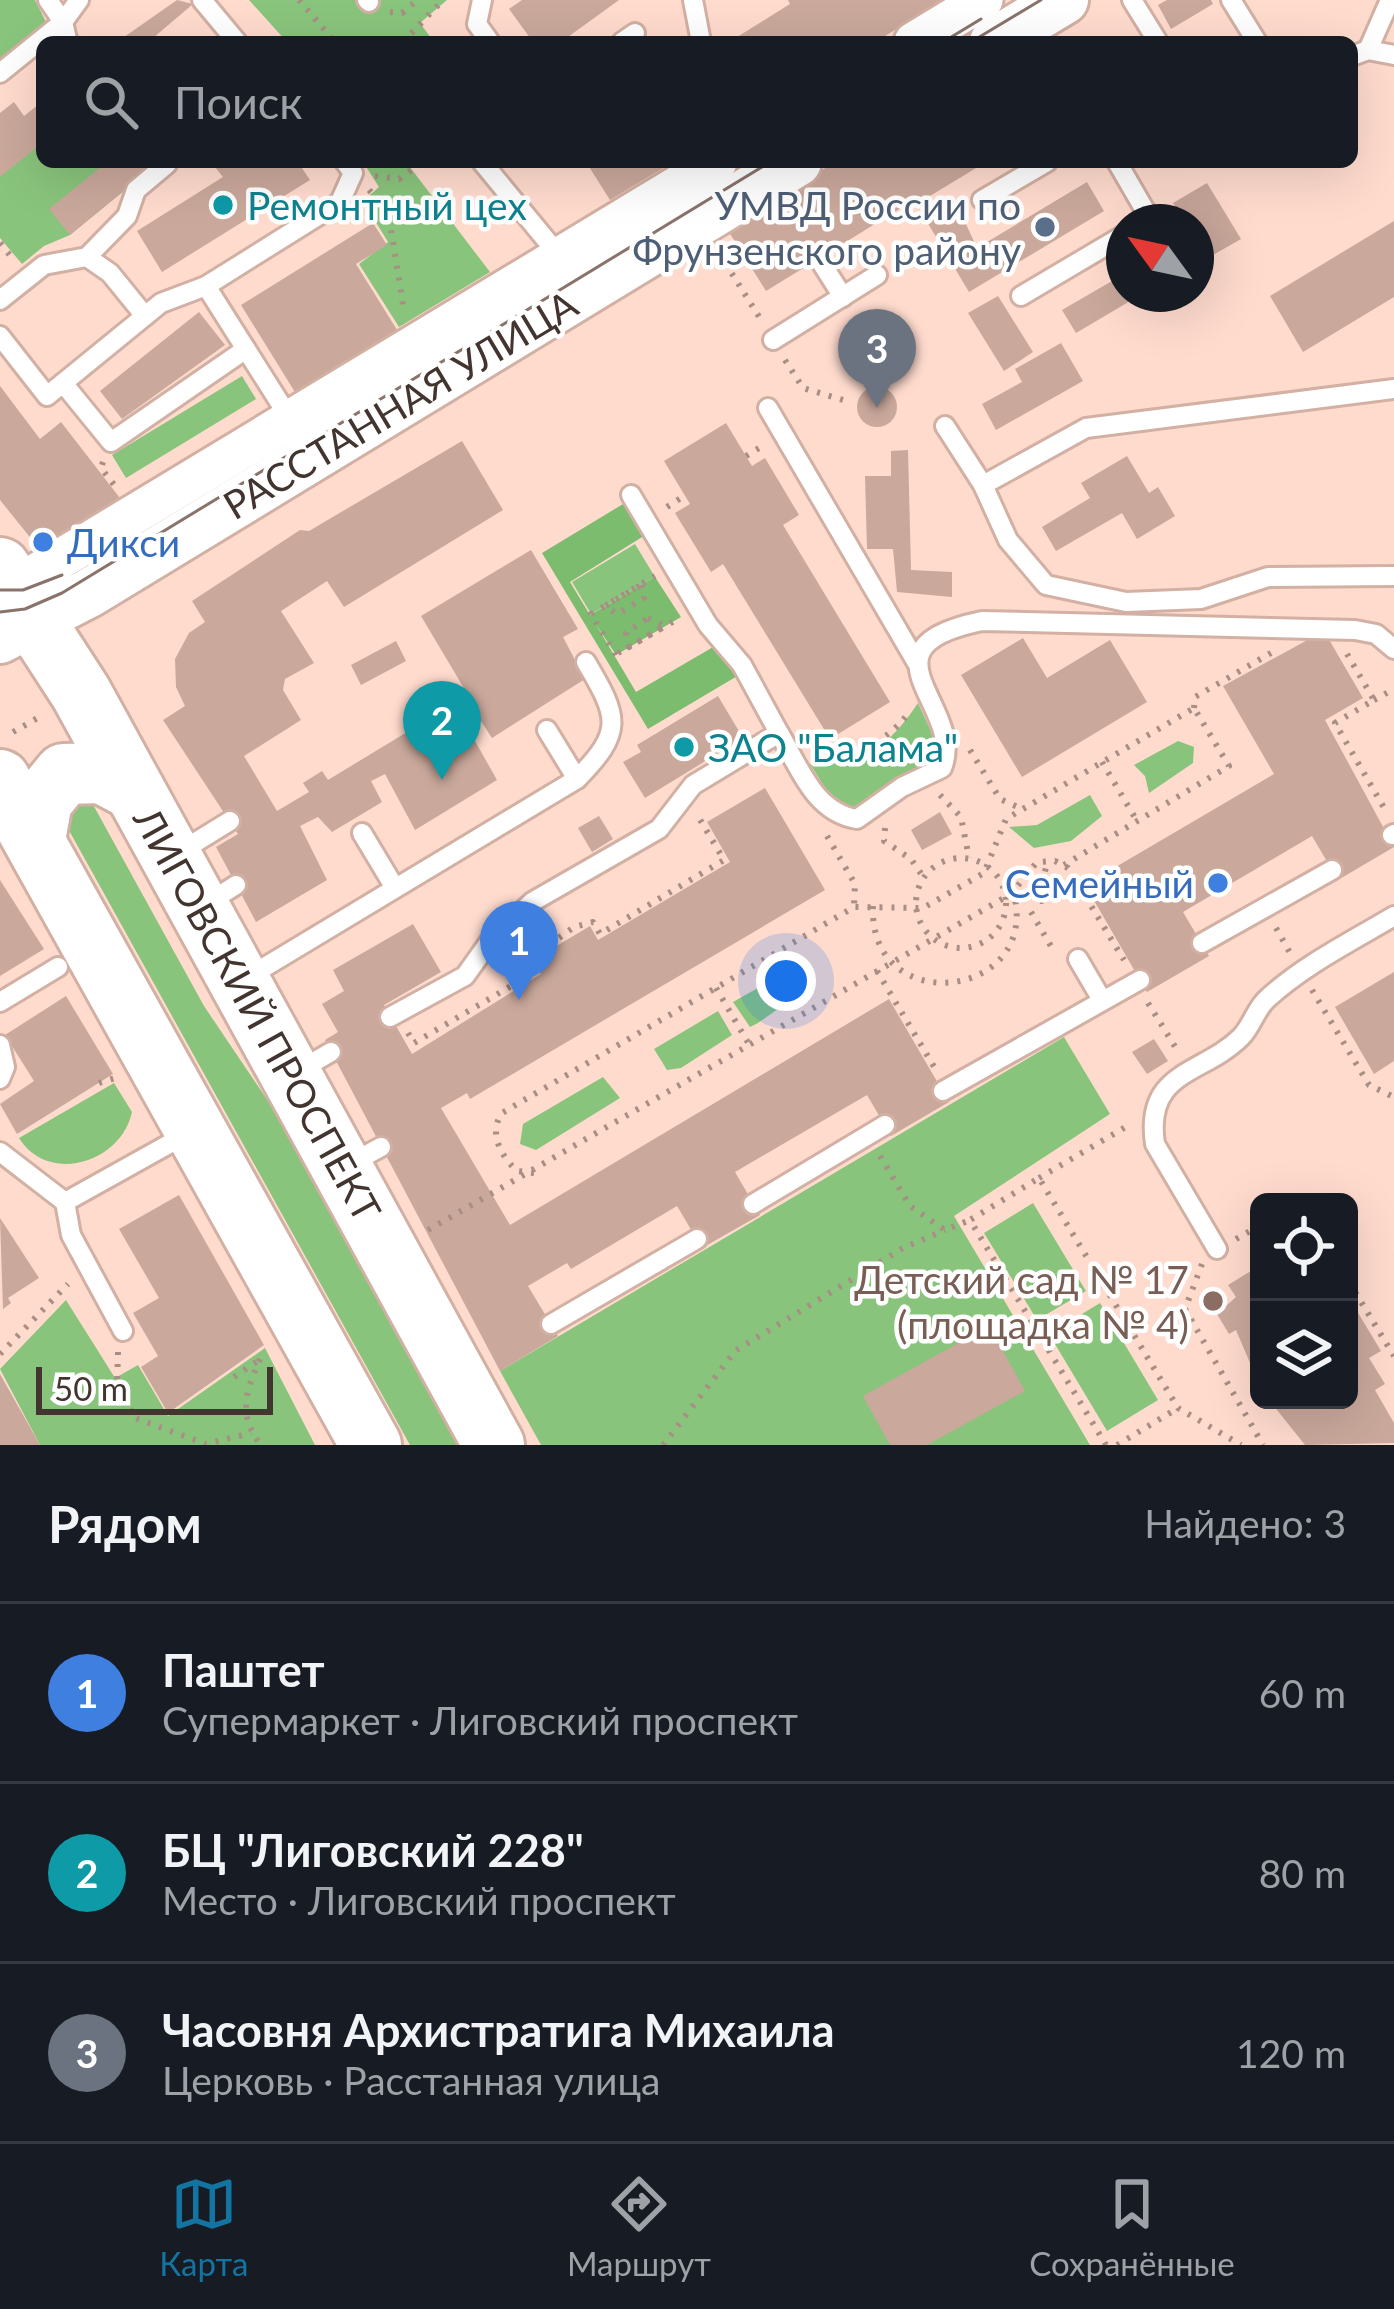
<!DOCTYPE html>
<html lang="ru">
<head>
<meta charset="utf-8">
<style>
  body { margin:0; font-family:Lato,sans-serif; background:#242831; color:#f1f3f6 }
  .controls { position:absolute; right:36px; bottom:36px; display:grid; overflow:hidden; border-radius:18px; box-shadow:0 12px 48px #0002 }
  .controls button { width:108px; height:108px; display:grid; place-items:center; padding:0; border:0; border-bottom:3px solid #363941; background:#171b24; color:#f1f3f6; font:60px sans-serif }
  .compass { position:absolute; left:1106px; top:204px; width:108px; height:108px; border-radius:50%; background:#171b24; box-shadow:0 12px 48px #0002; rotate:303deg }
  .scale { position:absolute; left:36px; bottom:30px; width:237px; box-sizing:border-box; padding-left:12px; border:6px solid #42342f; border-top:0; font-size:33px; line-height:42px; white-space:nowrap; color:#42342f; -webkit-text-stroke:9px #fff; paint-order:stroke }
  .you { position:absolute; left:786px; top:981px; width:42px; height:42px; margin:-30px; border:9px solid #fff; border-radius:50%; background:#1a73e8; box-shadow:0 0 0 18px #1a73e833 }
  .badge { display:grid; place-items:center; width:78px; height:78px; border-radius:50%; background:#1474a1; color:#fff; font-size:39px; font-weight:700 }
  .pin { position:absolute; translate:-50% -99px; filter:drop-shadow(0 3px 6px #0008) }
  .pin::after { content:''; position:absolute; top:63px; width:42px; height:36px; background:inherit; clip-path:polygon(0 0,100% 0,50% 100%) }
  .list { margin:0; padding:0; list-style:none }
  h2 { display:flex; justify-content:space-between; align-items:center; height:156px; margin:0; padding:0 48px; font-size:51px }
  h2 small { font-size:39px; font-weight:400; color:#9ea1a6 }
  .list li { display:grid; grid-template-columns:78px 1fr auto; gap:36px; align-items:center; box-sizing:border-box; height:180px; padding:0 48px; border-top:3px solid #363941 }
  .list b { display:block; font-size:45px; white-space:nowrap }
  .list p { margin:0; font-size:39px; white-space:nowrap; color:#9ea1a6 }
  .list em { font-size:39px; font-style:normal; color:#9ea1a6 }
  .icon { flex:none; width:66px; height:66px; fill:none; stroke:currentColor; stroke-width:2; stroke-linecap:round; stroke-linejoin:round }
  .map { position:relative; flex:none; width:1394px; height:1445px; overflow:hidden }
  .search { position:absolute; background:#171b24; box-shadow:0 12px 48px #0002; left:36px; right:36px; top:36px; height:132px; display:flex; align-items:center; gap:30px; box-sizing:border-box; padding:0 42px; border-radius:18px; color:#9ea1a6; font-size:45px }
  .sheet { height:696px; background:#171b24 }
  nav { display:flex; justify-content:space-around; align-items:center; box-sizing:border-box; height:168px; border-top:3px solid #363941; background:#171b24; font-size:33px; color:#9ea1a6 }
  nav a { display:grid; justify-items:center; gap:6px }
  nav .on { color:#1474a1 }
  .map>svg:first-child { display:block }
</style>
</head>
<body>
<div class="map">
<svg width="1394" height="1445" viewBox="0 0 1394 1445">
  <rect width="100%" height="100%" fill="#ffdbce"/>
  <g fill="#89c47c">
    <polygon points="0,0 35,0 47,24 0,67"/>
    <polygon points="249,0 447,0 420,23 434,42 287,42"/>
    <polygon points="42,102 42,162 159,162 70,235 44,246 22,264 0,238 0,136"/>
    <polygon points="363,162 406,162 490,272 399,327 359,264 388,242 363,201 379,187"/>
    <polygon points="242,376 256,399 126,478 112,455"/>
    <polygon points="635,544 655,577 591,614 572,582"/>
    <path d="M918 703 940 751C926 771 881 791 858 807L836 805 810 764C867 760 886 750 918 703Z"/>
    <polygon points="1178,741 1194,747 1193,763 1149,793 1145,776 1134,765"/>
    <polygon points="1090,795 1102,816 1071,841 1034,848 1009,827 1037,825"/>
    <polygon points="91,801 204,1006 299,1147 459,1445 410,1445 61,816 66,803"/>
    <polygon points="797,966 809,987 758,1023 750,1027 733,1002"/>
    <polygon points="718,1011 732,1035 681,1068 667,1070 654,1049"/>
    <polygon points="1064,1037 1110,1114 954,1216 1090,1445 541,1445 500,1371"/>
    <polygon points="603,1077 620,1098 536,1150 520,1144 523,1124"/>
    <path d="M114 1083 132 1112C121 1163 48 1185 19 1138Z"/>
    <polygon points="1033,1203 1086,1291 1037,1320 984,1233"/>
    <polygon points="66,1300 115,1378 138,1365 168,1416 265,1348 315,1445 40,1445 0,1369"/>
    <polygon points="1100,1303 1158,1400 1107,1431 1049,1334"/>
  </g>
  <polygon fill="#7bbc6e" points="628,501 647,534 570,582 590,615 655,577 681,617 616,655 595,623 636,692 720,643 739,675 648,729 542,553"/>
  <g fill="#caa89c">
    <polygon points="177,0 193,4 153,38 156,42 117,42"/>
    <polygon points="522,0 619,0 561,42 533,42 509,9"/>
    <polygon points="788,0 945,0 875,42 729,42 790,4"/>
    <polygon points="1167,0 1211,0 1213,4 1171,29 1158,5"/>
    <polygon points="14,102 24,116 42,102 42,143 0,177 0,113"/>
    <polygon points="107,162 159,162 70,235 49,209"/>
    <polygon points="211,162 298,162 310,180 162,272 137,231 223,177"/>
    <polygon points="586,162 673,162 610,200"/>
    <polygon points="835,162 986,162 930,196 936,206 953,196 977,248 1087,182 1104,211 969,292 914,200 766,291 727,229"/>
    <polygon points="1207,183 1241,239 1206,259 1196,242 1196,222 1184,222 1173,203"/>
    <polygon points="1394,221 1394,297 1303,352 1270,296"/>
    <polygon points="373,223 387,245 356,264 399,333 298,397 241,305"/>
    <polygon points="1124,274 1124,294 1142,294 1076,333 1062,310"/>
    <polygon points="998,296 1033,352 1004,371 968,313"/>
    <polygon points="199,312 225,345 122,419 100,391"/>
    <polygon points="1061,343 1083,381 996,430 982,404 1022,382 1015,369"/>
    <polygon points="0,386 40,439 61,422 123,502 52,547 37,546 0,500"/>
    <circle cx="877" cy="407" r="20"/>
    <polygon points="726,423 752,466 765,458 799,515 783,525 890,702 830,739 723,564 711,572 675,513 690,504 664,461"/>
    <polygon points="462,441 503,510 344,607 327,581 281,611 314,663 285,679 283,690 301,720 244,756 277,811 309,792 303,783 322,771 328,780 468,695 421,616 531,550 578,629 563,637 585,679 492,738 479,718 466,725 497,780 415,830 385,774 371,781 382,802 332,832 318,817 300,826 327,880 256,922 216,847 238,834 163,720 185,706 176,687 175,659 189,633 205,622 192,601 300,530 309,531"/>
    <polygon points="908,450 911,570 952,572 952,597 897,592 893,549 867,549 865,476 891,476 891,451"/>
    <polygon points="1127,456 1149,493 1158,487 1175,516 1137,539 1122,513 1056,551 1042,527 1090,498 1081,483"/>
    <polygon points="1324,631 1363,698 1325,720 1394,847 1338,880 1312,836 1183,912 1209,956 1147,992 1085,885 1274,774 1223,686"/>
    <polygon points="1023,638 1047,678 1110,640 1147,702 1022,777 961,675"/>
    <polygon points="396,641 406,661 361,685 351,665"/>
    <polygon points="718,696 743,738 645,798 623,762 641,752 637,745"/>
    <polygon points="765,788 825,890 470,1099 467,1093 441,1108 510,1225 889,999 949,1102 891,1136 867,1095 735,1172 760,1215 702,1248 677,1206 571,1269 567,1263 528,1286 558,1336 500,1371 325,1040 338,1032 322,1004 344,991 333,970 413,924 441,972 384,1005 412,1054 541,974 533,960 590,926 598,940 730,862 707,822"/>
    <polygon points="940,812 952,834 922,850 911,830"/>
    <polygon points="599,816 613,839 592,852 578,828"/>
    <polygon points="0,880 44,949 0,976"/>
    <polygon points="1394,972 1394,1061 1374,1074 1335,1007"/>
    <polygon points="66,996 113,1074 17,1134 0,1104 34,1081 5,1035"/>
    <polygon points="1154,1039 1168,1061 1147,1074 1132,1052"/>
    <polygon points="179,1195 264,1345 168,1413 141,1367 158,1356 133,1313 159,1298 119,1229"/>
    <polygon points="0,1218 39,1278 8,1298 11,1303 3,1309"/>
    <polygon points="1259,1266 1259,1384 1236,1330 1229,1334 1217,1314 1236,1297 1228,1285"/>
    <polygon points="1354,1306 1381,1351 1369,1358 1385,1384 1375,1390 1394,1423 1394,1443 1305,1445 1269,1400 1349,1400 1349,1309"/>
    <polygon points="989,1326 1025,1391 927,1445 890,1445 863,1396"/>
    <polygon points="0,1374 40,1445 0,1445"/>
  </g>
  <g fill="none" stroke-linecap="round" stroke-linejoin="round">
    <defs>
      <g id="service">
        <polyline points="48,0 63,22 67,39"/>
        <polyline points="202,0 237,42"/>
        <polyline points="367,0 369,2"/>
        <polyline points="482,0 477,24 490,42"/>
        <polyline points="693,0 701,42"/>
        <polyline points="1132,0 1158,42"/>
        <polyline points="1231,0 1257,42"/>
        <polyline points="622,42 635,33"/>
        <polyline points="1368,50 1390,0"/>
        <polyline points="1352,56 1368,50 1394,55"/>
        <polyline points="0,73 63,22 79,0"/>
        <polyline points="482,162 561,258"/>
        <polyline points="1117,162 1150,219 1146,222"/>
        <polyline points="982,200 1047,162"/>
        <polyline points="87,257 110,273 145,316"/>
        <polyline points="819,259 843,297"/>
        <polyline points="206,286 292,422"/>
        <polyline points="1021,296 1124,235"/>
        <polyline points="0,300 44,265 87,257 127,216 136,190 167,164"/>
        <polyline points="0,336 47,396 161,303 206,286 340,202 353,173 345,162"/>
        <polyline points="773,340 877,275"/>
        <polyline points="63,383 111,442 246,349"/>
        <polyline points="768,408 917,663"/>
        <polyline points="945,426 983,485 1008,540 1046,585 1126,602 1201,599 1268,577 1394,576"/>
        <polyline points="983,485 1086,428 1394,389"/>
        <polyline points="631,495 708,625 742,665 779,733"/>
        <polyline points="547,730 577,779"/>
        <polyline points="362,833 395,888"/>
        <polyline points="1392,835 1394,834"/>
        <polyline points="178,853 230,821"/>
        <polyline points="206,904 236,885"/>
        <polyline points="1202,943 1332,870"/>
        <polyline points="1078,959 1102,1000"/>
        <path d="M248 977 577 779C624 731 619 718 586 662"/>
        <polyline points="0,1002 58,967"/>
        <path d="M390 1017 465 976 490 941 532 902 659 829 693 785 779 733C800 768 814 812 857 819L902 787 942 768C967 707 851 648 982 621L1355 630 1376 634 1394 649"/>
        <polyline points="0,1045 5,1067 0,1079"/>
        <polyline points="300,1070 331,1052"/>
        <polyline points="943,1091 1140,980"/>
        <polyline points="0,1152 65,1202 187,1134"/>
        <polyline points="348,1165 381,1147"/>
        <polyline points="65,1202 71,1235 123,1331"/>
        <polyline points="753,1204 885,1125"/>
        <path d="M1217 1249 1155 1144C1144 1070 1203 1075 1241 1037 1252 1026 1256 1008 1268 998 1304 965 1352 941 1394 916"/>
        <polyline points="551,1324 697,1239"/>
      </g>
      <g id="minor">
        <polyline points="914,42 983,0"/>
        <polyline points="0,603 14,587 717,162"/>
      </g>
      <g id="tertiary">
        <polyline points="994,42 1064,0"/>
        <polyline points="0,639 89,593 797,162"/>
      </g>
      <g id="primary">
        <polyline points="0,568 81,693 494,1445"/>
        <polyline points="0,780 371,1445"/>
        <polyline points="35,840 42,801 64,774 102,773 134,790"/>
      </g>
    </defs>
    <use href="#service" stroke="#d2b0a3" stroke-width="24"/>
    <use href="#minor" stroke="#d2b0a3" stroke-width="45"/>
    <use href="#tertiary" stroke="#d2b0a3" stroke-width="54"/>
    <use href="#primary" stroke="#d2b0a3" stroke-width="66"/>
    <g stroke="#a88e85" stroke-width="6" stroke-dasharray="3 9" stroke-linecap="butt">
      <polyline points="299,0 335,42"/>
      <polyline points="390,12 402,13 417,0"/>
      <polyline points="403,42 443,0"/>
      <polyline points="375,176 399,179 422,162"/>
      <polyline points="369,190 388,210 404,311"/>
      <polyline points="0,243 13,259"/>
      <polyline points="719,253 763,323"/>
      <polyline points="785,360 803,388 843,400"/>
      <polyline points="746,456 764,445"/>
      <polyline points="103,462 101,468 115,486"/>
      <polyline points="667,507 684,496"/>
      <polygon points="641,585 644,598 617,614 605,606"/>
      <polygon points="648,618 665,626 629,647 626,633"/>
      <polyline points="618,653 676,620"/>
      <polyline points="1347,654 1374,700 1335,723 1387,813"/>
      <polyline points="616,655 591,614 655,576"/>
      <polyline points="1374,700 1394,689"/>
      <polyline points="1194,708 1195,697 1271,653"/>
      <polyline points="13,732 41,716"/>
      <polyline points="970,750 1000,799 1022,809"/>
      <path d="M819 760C854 757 889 741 910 711"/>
      <polyline points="1102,762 1137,821"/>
      <polyline points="940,795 961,817 969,858"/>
      <polyline points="885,828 884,841 911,859 924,878"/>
      <polyline points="827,836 855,884 854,907"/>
      <circle cx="961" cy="903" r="45"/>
      <polyline points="1042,883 1048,860"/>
      <circle cx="1041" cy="892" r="9"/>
      <path d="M873 906C868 1021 1044 999 1013 891"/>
      <polyline points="1031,912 1052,948"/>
      <polyline points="1276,928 1290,953"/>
      <polyline points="877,971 936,1070"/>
      <polyline points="716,988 750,1046"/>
      <polyline points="1312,990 1369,1085 1394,1097"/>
      <polyline points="1148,1003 1179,1053"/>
      <polyline points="408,1033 414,1043 535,972 528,960 574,927 593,922 600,934 724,860 699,818"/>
      <polyline points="99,1083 115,1078"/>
      <polyline points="880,1156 910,1206 945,1230 970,1220"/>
      <path d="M534 1173 517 1171C501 1156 488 1133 502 1113L854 907 923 908 984 873 1006 819 1194 708 1229 766 1064 865"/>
      <polyline points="1039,1178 1129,1125"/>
      <polyline points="428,1230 1011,894 1037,862 1055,861 1068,868 1124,960"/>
      <polyline points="1236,1239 1259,1226"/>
      <polyline points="1202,1264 1185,1309 1263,1445"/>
      <polyline points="1349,1282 1394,1356"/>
      <polyline points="118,1352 117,1385 135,1418 206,1444 251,1433"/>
      <polyline points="0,1354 68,1284"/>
      <path d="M260 1359C246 1391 237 1415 261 1445"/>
      <polyline points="234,1377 259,1360"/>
      <polyline points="663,1445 735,1351 903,1248 945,1230"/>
      <polyline points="1106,1445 970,1220 1039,1178 1178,1408 1241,1445"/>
      <polyline points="1117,1445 1178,1408"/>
    </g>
    <use href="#service" stroke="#fff" stroke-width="18"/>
    <use href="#minor" stroke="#fff" stroke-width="39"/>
    <use href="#tertiary" stroke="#fff" stroke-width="48"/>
    <use href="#primary" stroke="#fff" stroke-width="60"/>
    <g stroke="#89736b" stroke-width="3">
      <polyline points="943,42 981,19"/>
      <polyline points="971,42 1041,0"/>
      <polyline points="0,590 23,590 62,575"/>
      <polyline points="0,612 25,609 62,593 770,162"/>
    </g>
  </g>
  <g fill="#0f9aa8" stroke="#fff" stroke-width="4.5">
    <circle cx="223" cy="205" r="12"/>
    <circle cx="684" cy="747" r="12"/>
  </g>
  <circle fill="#5c6f8a" stroke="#fff" stroke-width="4.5" cx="1045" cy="227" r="12"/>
  <g fill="#3f7fe0" stroke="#fff" stroke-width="4.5">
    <circle cx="43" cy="542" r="12"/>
    <circle cx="1218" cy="883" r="12"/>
  </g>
  <circle fill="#8d6e63" stroke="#fff" stroke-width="4.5" cx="1213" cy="1301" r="12"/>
  <g text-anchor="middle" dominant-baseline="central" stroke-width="9" stroke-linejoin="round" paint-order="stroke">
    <g font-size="39" fill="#0d838f" stroke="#fff" text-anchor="start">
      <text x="247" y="205">Ремонтный цех</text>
      <text x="708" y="747">ЗАО "Балама"</text>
    </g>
    <g font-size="39" fill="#4e5e75" stroke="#fff" text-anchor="end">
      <text x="1021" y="205">УМВД России по<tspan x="1021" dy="45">Фрунзенского району</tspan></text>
    </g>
    <g font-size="39" fill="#42342f" stroke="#fff">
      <text transform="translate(400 404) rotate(-31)">РАССТАННАЯ УЛИЦА</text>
      <text transform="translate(258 1014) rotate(61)">ЛИГОВСКИЙ ПРОСПЕКТ</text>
    </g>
    <g font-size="39" fill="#366cbe" stroke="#fff" text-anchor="start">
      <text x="67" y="542">Дикси</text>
      <text x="1194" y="883" text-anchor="end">Семейный</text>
    </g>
    <g font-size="39" fill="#785e54" stroke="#fff" text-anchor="end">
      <text x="1189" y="1279">Детский сад № 17<tspan x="1189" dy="45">(площадка № 4)</tspan></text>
    </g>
  </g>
</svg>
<div class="controls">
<button><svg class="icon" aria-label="locate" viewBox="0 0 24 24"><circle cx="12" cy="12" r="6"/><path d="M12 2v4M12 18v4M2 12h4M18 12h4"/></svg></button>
<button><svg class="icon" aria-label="layers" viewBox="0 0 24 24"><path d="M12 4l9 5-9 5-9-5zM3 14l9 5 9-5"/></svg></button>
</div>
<svg class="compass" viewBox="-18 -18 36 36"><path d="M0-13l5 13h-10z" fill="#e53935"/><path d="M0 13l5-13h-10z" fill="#9ea1a6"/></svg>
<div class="scale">50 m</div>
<div class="you"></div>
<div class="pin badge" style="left:519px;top:1000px;background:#3f7fe0">1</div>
<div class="pin badge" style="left:442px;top:780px;background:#0f9aa8">2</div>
<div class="pin badge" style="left:877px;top:408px;background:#6b7280">3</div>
<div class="search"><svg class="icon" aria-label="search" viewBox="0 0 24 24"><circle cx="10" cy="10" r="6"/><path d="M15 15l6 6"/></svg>Поиск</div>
</div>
<section class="sheet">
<h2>Рядом<small>Найдено: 3</small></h2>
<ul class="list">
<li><span class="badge" style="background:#3f7fe0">1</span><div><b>Паштет</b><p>Супермаркет · Лиговский проспект</p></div><em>60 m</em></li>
<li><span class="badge" style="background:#0f9aa8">2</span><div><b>БЦ &quot;Лиговский 228&quot;</b><p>Место · Лиговский проспект</p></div><em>80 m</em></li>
<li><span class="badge" style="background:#6b7280">3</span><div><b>Часовня Архистратига Михаила</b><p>Церковь · Расстанная улица</p></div><em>120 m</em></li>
</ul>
</section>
<nav>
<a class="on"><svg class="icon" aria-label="map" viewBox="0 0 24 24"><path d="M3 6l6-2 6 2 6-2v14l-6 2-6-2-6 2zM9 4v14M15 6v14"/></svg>Карта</a>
<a><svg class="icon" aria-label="directions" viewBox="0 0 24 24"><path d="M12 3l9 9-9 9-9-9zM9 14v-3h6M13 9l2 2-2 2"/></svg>Маршрут</a>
<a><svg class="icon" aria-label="saved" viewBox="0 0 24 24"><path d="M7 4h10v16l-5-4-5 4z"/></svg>Сохранённые</a>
</nav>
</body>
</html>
